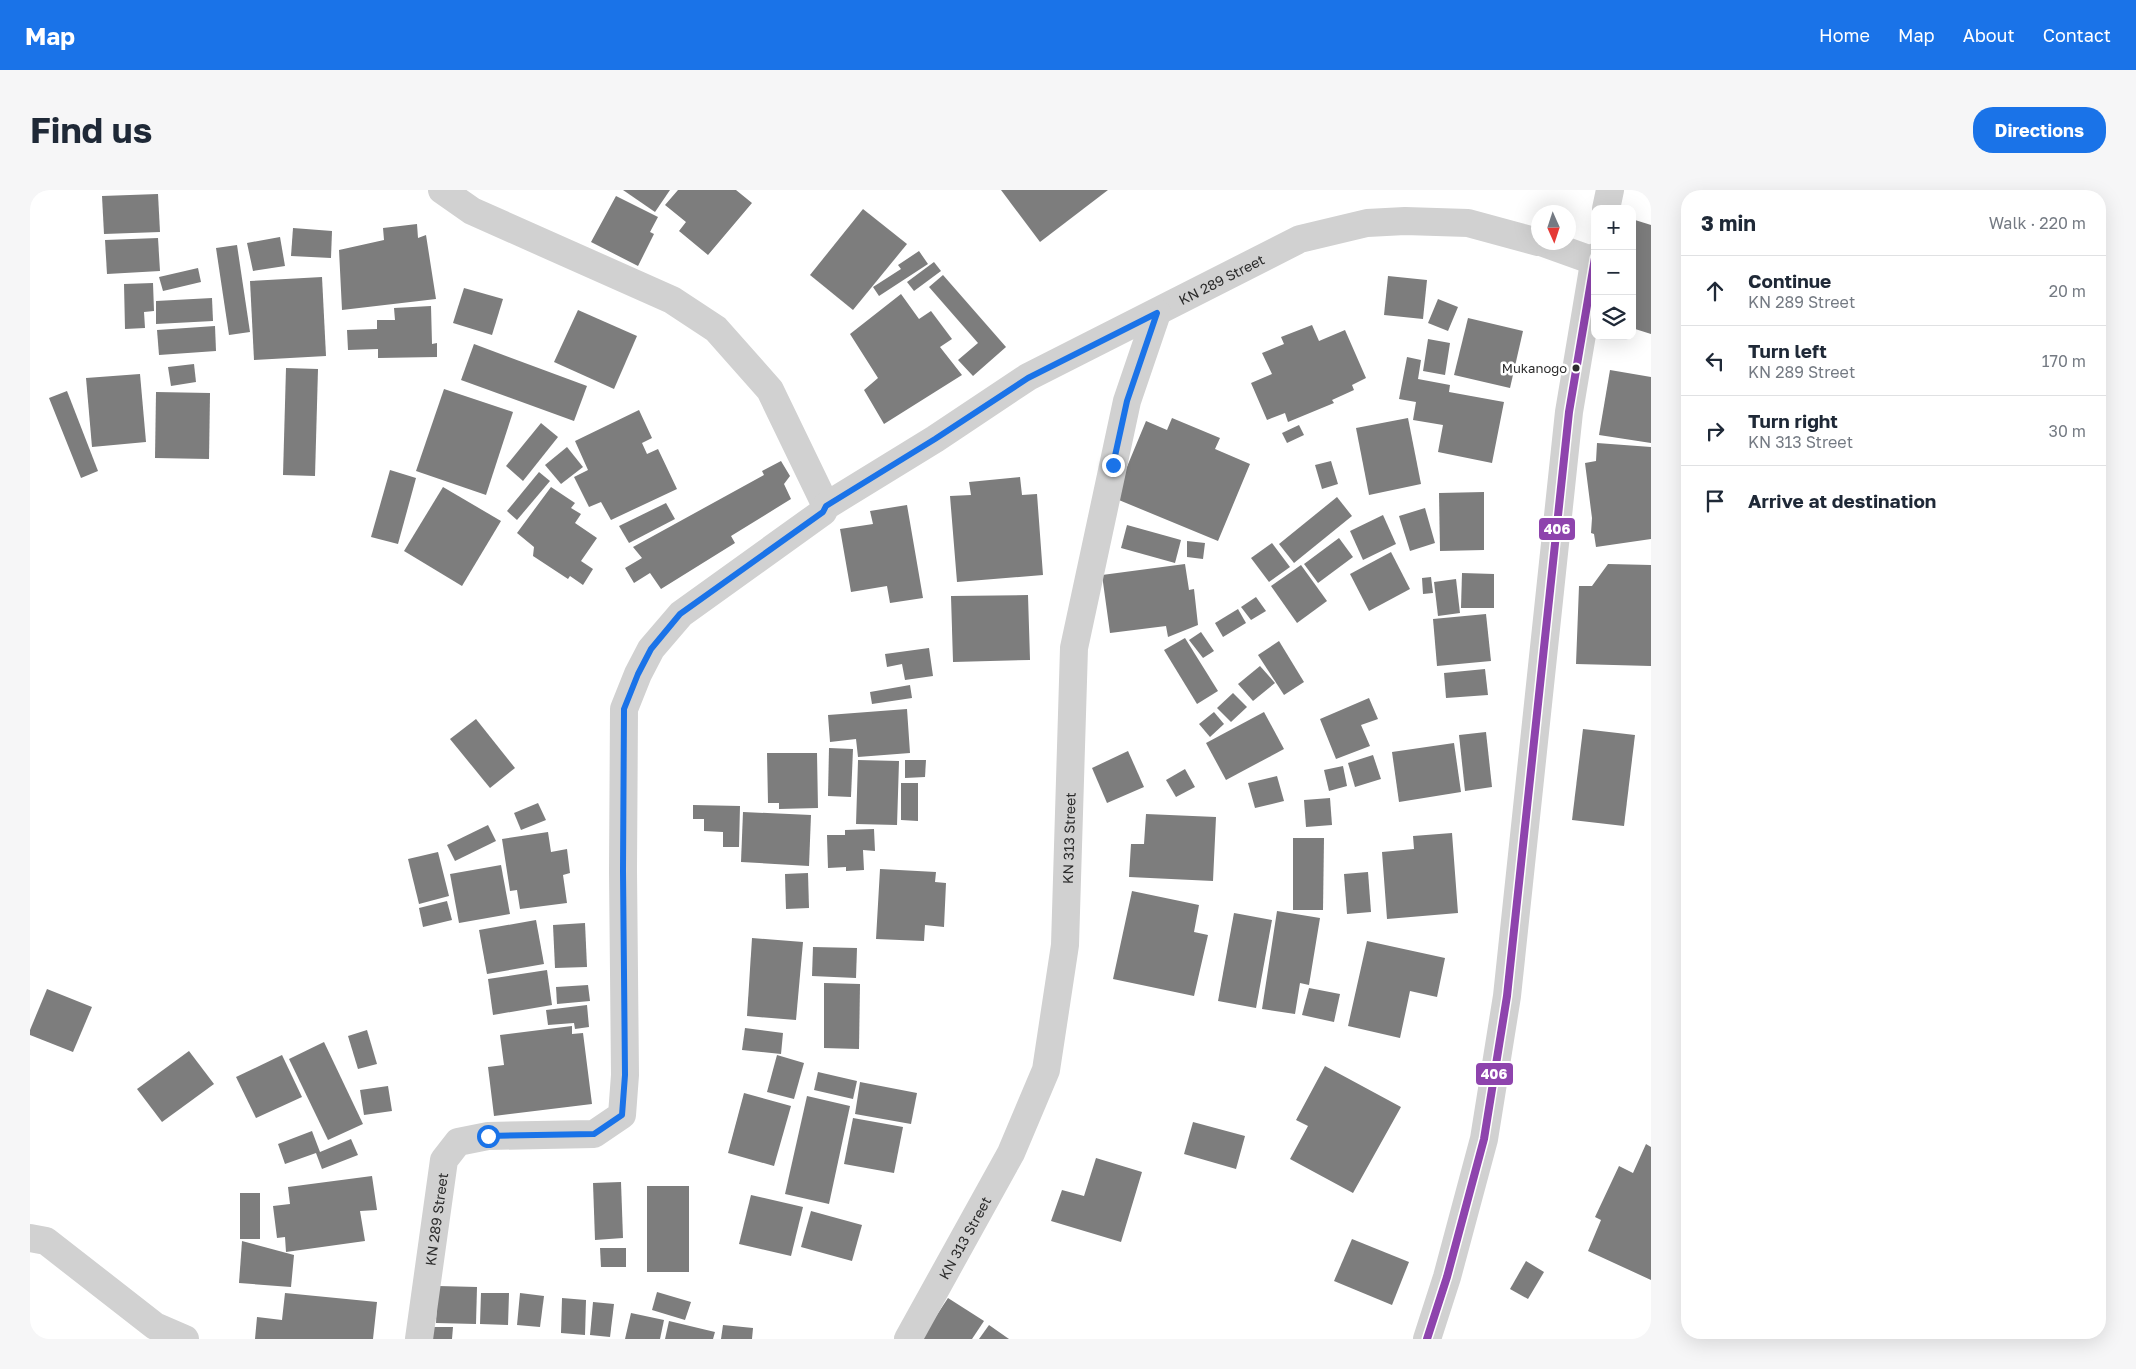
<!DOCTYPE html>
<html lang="en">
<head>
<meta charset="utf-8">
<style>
  body { margin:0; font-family:"Golos Text",sans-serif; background:#f6f6f7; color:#1f2937 }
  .controls { position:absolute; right:15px; top:15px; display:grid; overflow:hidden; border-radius:10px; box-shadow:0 5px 20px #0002 }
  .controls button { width:45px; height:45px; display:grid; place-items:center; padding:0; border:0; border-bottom:1px solid #e0e1e3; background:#fff; color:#1f2937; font:25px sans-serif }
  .compass { position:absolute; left:1501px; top:15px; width:45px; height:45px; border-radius:50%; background:#fff; box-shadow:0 5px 20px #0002; rotate:177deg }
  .stop { position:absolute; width:15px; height:15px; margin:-11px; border:4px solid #1a73e8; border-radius:50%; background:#fff }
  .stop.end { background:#1a73e8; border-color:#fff; box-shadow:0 1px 5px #0008 }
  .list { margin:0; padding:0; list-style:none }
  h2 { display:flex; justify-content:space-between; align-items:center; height:65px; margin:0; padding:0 20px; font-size:21px }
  h2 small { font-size:16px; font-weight:400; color:#747a83 }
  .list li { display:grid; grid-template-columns:32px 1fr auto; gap:15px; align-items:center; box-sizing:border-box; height:70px; padding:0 20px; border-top:1px solid #e0e1e3 }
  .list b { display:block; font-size:19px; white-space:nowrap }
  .list p { margin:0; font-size:16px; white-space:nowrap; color:#747a83 }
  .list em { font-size:16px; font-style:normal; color:#747a83 }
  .icon { flex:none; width:28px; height:28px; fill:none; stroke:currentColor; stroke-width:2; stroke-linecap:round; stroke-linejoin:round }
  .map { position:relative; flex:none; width:1621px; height:1149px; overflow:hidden; border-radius:20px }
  header { display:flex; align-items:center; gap:30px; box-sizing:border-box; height:70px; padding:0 25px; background:#1a73e8; color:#fff }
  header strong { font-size:24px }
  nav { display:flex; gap:28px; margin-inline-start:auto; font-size:18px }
  .intro { display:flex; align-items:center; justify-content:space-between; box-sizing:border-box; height:120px; padding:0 30px }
  h1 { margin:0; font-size:35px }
  .button { padding:12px 22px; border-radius:20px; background:#1a73e8; color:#fff; font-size:18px; font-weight:700 }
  main { display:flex; gap:30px; padding:0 30px }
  aside { flex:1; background:#fff; border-radius:20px; box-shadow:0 5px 20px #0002 }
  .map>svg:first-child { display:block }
</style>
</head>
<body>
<header>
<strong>Map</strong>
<nav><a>Home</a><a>Map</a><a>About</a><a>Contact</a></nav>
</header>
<div class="intro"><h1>Find us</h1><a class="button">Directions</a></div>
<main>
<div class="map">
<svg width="1621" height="1149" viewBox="0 0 1621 1149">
  <rect width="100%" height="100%" fill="#fff"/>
  <g fill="#7d7d7d">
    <polygon points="593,0 640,0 625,22"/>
    <polygon points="648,0 706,0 722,13 678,65 649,41 656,32 635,15"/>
    <polygon points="971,0 1078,0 1010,52"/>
    <polygon points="128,4 130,42 74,44 72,6"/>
    <polygon points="586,6 628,27 620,42 624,44 608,76 561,52"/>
    <polygon points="833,19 877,54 823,120 780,85"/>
    <polygon points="1605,30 1621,35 1621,144 1602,138 1602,37"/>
    <polygon points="387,34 388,48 396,45 406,109 312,120 309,60 354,50 353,38"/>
    <polygon points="263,38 302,41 301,68 261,66"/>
    <polygon points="250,47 255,76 223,81 217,53"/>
    <polygon points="128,48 130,81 77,84 75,50"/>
    <polygon points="207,55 220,142 199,145 186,58"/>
    <polygon points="889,61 898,74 849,106 843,97 871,79 868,75"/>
    <polygon points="904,72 911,81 884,101 877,92"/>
    <polygon points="168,78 171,92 133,101 129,87"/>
    <polygon points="913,85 976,157 943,186 928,170 948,153 899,97"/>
    <polygon points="1358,86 1397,90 1393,129 1354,125"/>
    <polygon points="292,87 296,166 224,170 220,91"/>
    <polygon points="123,93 124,121 114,122 115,138 95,139 94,94"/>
    <polygon points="434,98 473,109 462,145 423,133"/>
    <polygon points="871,104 889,129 901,121 922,149 910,157 932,185 854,234 834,200 848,188 820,144"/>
    <polygon points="182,108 183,131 126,134 126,111"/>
    <polygon points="1408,109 1428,117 1418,141 1398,133"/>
    <polygon points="401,116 402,154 407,153 407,167 348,168 348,159 318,160 317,140 347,139 347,130 365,130 364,118"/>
    <polygon points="548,120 607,146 584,199 524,172"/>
    <polygon points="1438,128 1493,141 1480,198 1424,185"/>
    <polygon points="1282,135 1289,151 1315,140 1336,188 1322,195 1324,200 1302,210 1304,213 1258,232 1255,223 1237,230 1221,193 1242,184 1232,163 1254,154 1251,147"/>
    <polygon points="185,136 186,161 129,165 127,140"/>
    <polygon points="1398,149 1420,153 1415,185 1393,181"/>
    <polygon points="444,154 557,196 544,231 431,190"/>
    <polygon points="1377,167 1391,170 1388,189 1420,195 1419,202 1474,212 1462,273 1408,262 1413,235 1383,230 1386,212 1369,209"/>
    <polygon points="164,174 166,192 141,196 138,177"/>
    <polygon points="256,178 288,179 285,286 253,285"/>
    <polygon points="1580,180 1621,187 1621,253 1569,245"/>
    <polygon points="110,184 116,252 62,257 56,188"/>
    <polygon points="414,199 483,222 456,305 386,281"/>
    <polygon points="37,201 68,281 51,288 19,208"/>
    <polygon points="126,202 180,203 179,269 125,268"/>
    <polygon points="609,220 622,248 612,253 617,264 628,259 647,299 581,330 571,312 559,317 544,287 558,280 545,251"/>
    <polygon points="1142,228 1190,248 1185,259 1220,274 1188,351 1084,308 1116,231 1137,240"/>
    <polygon points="1378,228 1391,294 1339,305 1326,238"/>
    <polygon points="511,233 528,247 493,291 476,276"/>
    <polygon points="1269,235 1274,245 1257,253 1252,243"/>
    <polygon points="1567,253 1621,257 1621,349 1566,357 1564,344 1561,343 1562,328 1555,273 1566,271"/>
    <polygon points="537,257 553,277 531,294 515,275"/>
    <polygon points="751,271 760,286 754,294 761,309 701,346 705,353 631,399 620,383 604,393 595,378 612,368 603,357 734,285 732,281"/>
    <polygon points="1301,271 1308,294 1292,299 1285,275"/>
    <polygon points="360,280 386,288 368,354 341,347"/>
    <polygon points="509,282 520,291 487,330 477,321"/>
    <polygon points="990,287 992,305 1007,304 1013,385 927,392 920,306 941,305 939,292"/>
    <polygon points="413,297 471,331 432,396 374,361"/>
    <polygon points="521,297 545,313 541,318 551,324 545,333 567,348 551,371 563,379 553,395 540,386 538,389 503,366 504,357 487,343"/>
    <polygon points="1454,302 1454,360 1410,361 1409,303"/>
    <polygon points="1307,307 1322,326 1264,373 1249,354"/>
    <polygon points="636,313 645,329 599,353 589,336"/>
    <polygon points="877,315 893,408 860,413 857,396 821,402 810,339 843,334 840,321"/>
    <polygon points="1395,318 1405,353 1380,361 1369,326"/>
    <polygon points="1353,325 1366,354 1333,370 1320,341"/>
    <polygon points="1097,335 1151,350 1145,373 1091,358"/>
    <polygon points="1309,348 1323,367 1288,393 1274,374"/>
    <polygon points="1157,351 1175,353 1173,369 1157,367"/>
    <polygon points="1242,353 1260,377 1239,392 1221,368"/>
    <polygon points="1361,362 1380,399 1339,421 1320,384"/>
    <polygon points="1155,374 1159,400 1164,399 1168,435 1138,447 1136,436 1080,443 1072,385"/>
    <polygon points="1578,374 1621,375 1621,476 1546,474 1549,396 1562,396"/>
    <polygon points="1271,375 1297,411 1267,433 1241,396"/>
    <polygon points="1432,383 1464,384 1464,418 1431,418"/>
    <polygon points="1401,387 1403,403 1393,404 1392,388"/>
    <polygon points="1426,389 1430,423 1408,426 1404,392"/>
    <polygon points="998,405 1000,470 923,472 921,406"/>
    <polygon points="1226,407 1236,421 1221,430 1211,417"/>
    <polygon points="1208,419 1216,433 1193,447 1185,433"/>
    <polygon points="1456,424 1461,471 1407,476 1403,429"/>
    <polygon points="1171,442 1184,461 1173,468 1159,450"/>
    <polygon points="1155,448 1188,501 1167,514 1134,460"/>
    <polygon points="1249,451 1274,492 1254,505 1228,465"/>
    <polygon points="899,458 903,486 875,490 872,474 857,477 855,464"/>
    <polygon points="1230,476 1245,493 1223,511 1208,494"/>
    <polygon points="1455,479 1458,505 1416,508 1414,483"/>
    <polygon points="880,495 882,508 842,514 840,502"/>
    <polygon points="1203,503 1217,517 1201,532 1187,518"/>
    <polygon points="1339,508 1348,529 1331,535 1340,556 1306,569 1290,529"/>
    <polygon points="877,519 880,563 828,567 826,549 800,552 798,525"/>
    <polygon points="1184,522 1194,534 1180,547 1169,534"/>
    <polygon points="1234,522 1254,559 1196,590 1176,553"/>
    <polygon points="446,529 485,578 460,598 420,549"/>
    <polygon points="1553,539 1605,545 1594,636 1542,630"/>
    <polygon points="1456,542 1462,597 1435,601 1429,545"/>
    <polygon points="1424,553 1431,602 1369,612 1362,562"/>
    <polygon points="799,558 823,559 821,607 798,606"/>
    <polygon points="1098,561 1114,597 1077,613 1062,578"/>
    <polygon points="737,563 787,563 788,618 749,619 749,613 738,613"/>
    <polygon points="1343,565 1351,589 1325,597 1318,573"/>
    <polygon points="828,570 869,571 867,635 826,634"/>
    <polygon points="875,570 896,570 895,587 875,588"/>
    <polygon points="1313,576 1317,596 1299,601 1294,580"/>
    <polygon points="1155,579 1165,597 1146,607 1136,590"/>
    <polygon points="1247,586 1254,611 1225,618 1218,593"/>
    <polygon points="871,593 888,593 888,631 871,630"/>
    <polygon points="1300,608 1302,635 1276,637 1274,610"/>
    <polygon points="508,613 516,630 491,640 484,623"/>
    <polygon points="663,615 710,616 709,657 693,657 693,642 674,641 674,629 663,629"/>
    <polygon points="713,622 781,625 779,676 711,672"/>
    <polygon points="1116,624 1186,627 1183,691 1099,687 1101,654 1114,654"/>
    <polygon points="458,635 466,651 425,671 417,655"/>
    <polygon points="844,639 845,661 833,660 834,680 816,681 816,671 816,677 798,678 797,645 815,645 815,640"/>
    <polygon points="518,642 521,662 537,659 540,683 533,685 537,713 490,719 487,700 480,701 472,649"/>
    <polygon points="1422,643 1428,723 1357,729 1352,662 1384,659 1383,646"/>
    <polygon points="1263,648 1294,648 1293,720 1263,720"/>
    <polygon points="408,662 419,706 389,714 378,669"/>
    <polygon points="471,675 480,724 429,733 420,684"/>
    <polygon points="850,679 906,682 905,692 916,693 914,737 895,735 894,751 846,749"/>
    <polygon points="1338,682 1341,722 1317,724 1314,684"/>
    <polygon points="778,683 779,718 756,719 755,684"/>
    <polygon points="1102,701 1169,715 1164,742 1178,745 1164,806 1083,789"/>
    <polygon points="417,711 422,730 393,737 389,718"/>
    <polygon points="1247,721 1290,728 1279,795 1270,793 1265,824 1232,819"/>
    <polygon points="1204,723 1242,730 1226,818 1188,811"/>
    <polygon points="506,730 514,774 457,784 449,740"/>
    <polygon points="555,733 557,777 525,778 523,735"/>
    <polygon points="722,748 773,752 766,830 717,826"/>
    <polygon points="1337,751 1415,768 1407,807 1380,801 1370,848 1318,836"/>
    <polygon points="783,757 827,758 826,788 782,786"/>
    <polygon points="517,780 522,815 463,825 458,789"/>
    <polygon points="794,793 830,794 829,859 794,858"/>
    <polygon points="558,795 560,811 527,814 526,797"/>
    <polygon points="1279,798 1310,804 1304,832 1272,825"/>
    <polygon points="17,799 62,817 43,862 0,845 0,840"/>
    <polygon points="557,815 559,837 545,839 544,833 518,835 516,820"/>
    <polygon points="542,836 542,844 553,843 562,914 464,926 458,877 474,875 470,845"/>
    <polygon points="715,838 753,843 751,864 712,860"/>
    <polygon points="337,840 347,874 328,879 318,846"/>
    <polygon points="294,852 333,934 298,950 259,869"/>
    <polygon points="159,861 184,894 132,932 107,899"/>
    <polygon points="252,865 272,907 226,928 206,887"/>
    <polygon points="747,865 774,873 764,909 737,902"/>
    <polygon points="1295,876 1371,917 1323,1003 1260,969 1278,936 1266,930"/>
    <polygon points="788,882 827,891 823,909 784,900"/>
    <polygon points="830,892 887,903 881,934 825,924"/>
    <polygon points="358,896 362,921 334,925 330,900"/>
    <polygon points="714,903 761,916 744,976 698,963"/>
    <polygon points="777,906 820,916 799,1014 755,1004"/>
    <polygon points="823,928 873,937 864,983 814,974"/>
    <polygon points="1163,932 1215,946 1206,979 1154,964"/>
    <polygon points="282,941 290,962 321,949 328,965 292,979 286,963 255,974 248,954"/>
    <polygon points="1616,954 1621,957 1621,1090 1558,1061 1571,1030 1565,1027 1589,976 1603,983"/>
    <polygon points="1066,968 1112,982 1091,1052 1021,1031 1032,1000 1054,1006"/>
    <polygon points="342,986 347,1020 330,1021 335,1051 256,1062 255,1047 247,1048 243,1016 260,1014 258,997"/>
    <polygon points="591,992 593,1048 565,1050 563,993"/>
    <rect x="617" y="996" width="42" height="86"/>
    <rect x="210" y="1003" width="20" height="46"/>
    <polygon points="721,1005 773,1017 761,1066 709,1054"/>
    <polygon points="781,1021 832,1035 822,1071 771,1057"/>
    <polygon points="1322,1049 1379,1072 1362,1115 1304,1091"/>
    <polygon points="212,1051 264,1065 261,1097 209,1093"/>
    <polygon points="570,1058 596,1058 596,1077 571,1077"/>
    <polygon points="1496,1071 1514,1082 1498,1109 1480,1099"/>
    <polygon points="408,1096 447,1097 446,1134 406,1133"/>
    <polygon points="627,1102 661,1112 655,1130 622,1120"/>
    <polygon points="255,1103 347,1112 343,1149 225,1149 227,1127 252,1130"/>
    <polygon points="451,1103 479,1103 478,1135 450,1134"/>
    <polygon points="490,1103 514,1106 510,1137 487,1135"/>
    <polygon points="532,1108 556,1110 555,1145 531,1143"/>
    <polygon points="918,1108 954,1131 942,1149 891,1149"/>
    <polygon points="563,1112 584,1114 580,1147 560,1145"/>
    <polygon points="601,1123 634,1130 630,1149 595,1149"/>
    <polygon points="639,1131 685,1142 683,1149 635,1149"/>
    <polygon points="693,1135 723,1138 722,1149 691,1149"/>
    <polygon points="959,1135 979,1149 949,1149"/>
    <polygon points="402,1137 423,1137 422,1149 402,1149"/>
  </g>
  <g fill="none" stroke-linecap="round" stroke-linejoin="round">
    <g stroke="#d1d1d1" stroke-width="28">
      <polyline points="412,0 442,21 642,110 686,139 740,200 796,316"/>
      <polyline points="1576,19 1580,0"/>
      <polyline points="1511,52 1564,71"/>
      <polyline points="0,1048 16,1051 125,1136 155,1149"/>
      <path id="s1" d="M389 1149 414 970 428 952 458 946 564 944 592 925 595 885 593 681 594 519 608 484 621 459 651 424 793 322 796 316 905 249 998 187 1270 49 1337 33 1375 31 1438 33 1508 52"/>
      <path id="s2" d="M878 1149 981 963 1016 880 1035 755 1044 458 1097 211 1127 123"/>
      <polyline points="1397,1149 1417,1087 1454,949 1477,806 1539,222 1565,67"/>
    </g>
    <defs>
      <polyline id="bus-1" points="1397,1149 1417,1087 1454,949 1477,806 1539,222 1565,68"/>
    </defs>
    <use href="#bus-1" stroke="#fff" stroke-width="11"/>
    <use href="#bus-1" stroke="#8e44ad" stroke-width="8"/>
  </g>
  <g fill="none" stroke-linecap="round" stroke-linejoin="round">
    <polyline stroke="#1a73e8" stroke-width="6" points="458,946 564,944 592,925 595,885 593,681 594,519 608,484 621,459 650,424 793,322 796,316 905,249 998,188 1127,123 1097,211 1083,275"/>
  </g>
  <circle fill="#2c2c2c" stroke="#fff" stroke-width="2" cx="1546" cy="178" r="4.5"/>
  <g text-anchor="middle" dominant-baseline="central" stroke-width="5" stroke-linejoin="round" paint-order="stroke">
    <g font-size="13" fill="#2c2c2c" stroke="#fff" text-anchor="end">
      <text x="1537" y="178">Mukanogo</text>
    </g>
    <g font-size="14" fill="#2c2c2c" stroke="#fff">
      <text stroke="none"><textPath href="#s1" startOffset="1530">KN 289 Street</textPath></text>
      <text stroke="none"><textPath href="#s2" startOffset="536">KN 313 Street</textPath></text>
      <text stroke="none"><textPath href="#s1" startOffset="121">KN 289 Street</textPath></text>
      <text stroke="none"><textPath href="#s2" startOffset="116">KN 313 Street</textPath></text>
    </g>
  </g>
  <g stroke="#fff" stroke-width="2">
    <rect x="1508" y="327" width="38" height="24" rx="5" fill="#8e44ad"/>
    <rect x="1445" y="872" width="39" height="24" rx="5" fill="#8e44ad"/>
  </g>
  <g font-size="14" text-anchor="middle" font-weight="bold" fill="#fff">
    <text x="1527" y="344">406</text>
    <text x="1464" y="889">406</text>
  </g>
</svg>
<div class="controls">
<button>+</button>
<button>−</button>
<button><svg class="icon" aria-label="layers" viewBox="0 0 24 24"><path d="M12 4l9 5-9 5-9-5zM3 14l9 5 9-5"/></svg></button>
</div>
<svg class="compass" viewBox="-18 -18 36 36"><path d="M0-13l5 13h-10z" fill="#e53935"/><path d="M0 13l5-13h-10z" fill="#747a83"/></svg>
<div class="stop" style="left:458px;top:946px"></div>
<div class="stop end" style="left:1083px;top:275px"></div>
</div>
<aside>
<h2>3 min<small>Walk · 220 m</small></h2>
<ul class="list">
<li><svg class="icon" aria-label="ahead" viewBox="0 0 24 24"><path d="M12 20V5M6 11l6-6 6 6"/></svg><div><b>Continue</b><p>KN 289 Street</p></div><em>20 m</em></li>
<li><svg class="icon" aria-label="left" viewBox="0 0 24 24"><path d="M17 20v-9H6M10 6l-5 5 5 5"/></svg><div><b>Turn left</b><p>KN 289 Street</p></div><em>170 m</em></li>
<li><svg class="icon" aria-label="right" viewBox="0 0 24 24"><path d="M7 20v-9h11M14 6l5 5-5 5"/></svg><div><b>Turn right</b><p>KN 313 Street</p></div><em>30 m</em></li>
<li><svg class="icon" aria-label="arrive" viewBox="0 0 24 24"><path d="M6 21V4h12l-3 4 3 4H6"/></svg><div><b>Arrive at destination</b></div></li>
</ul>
</aside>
</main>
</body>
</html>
